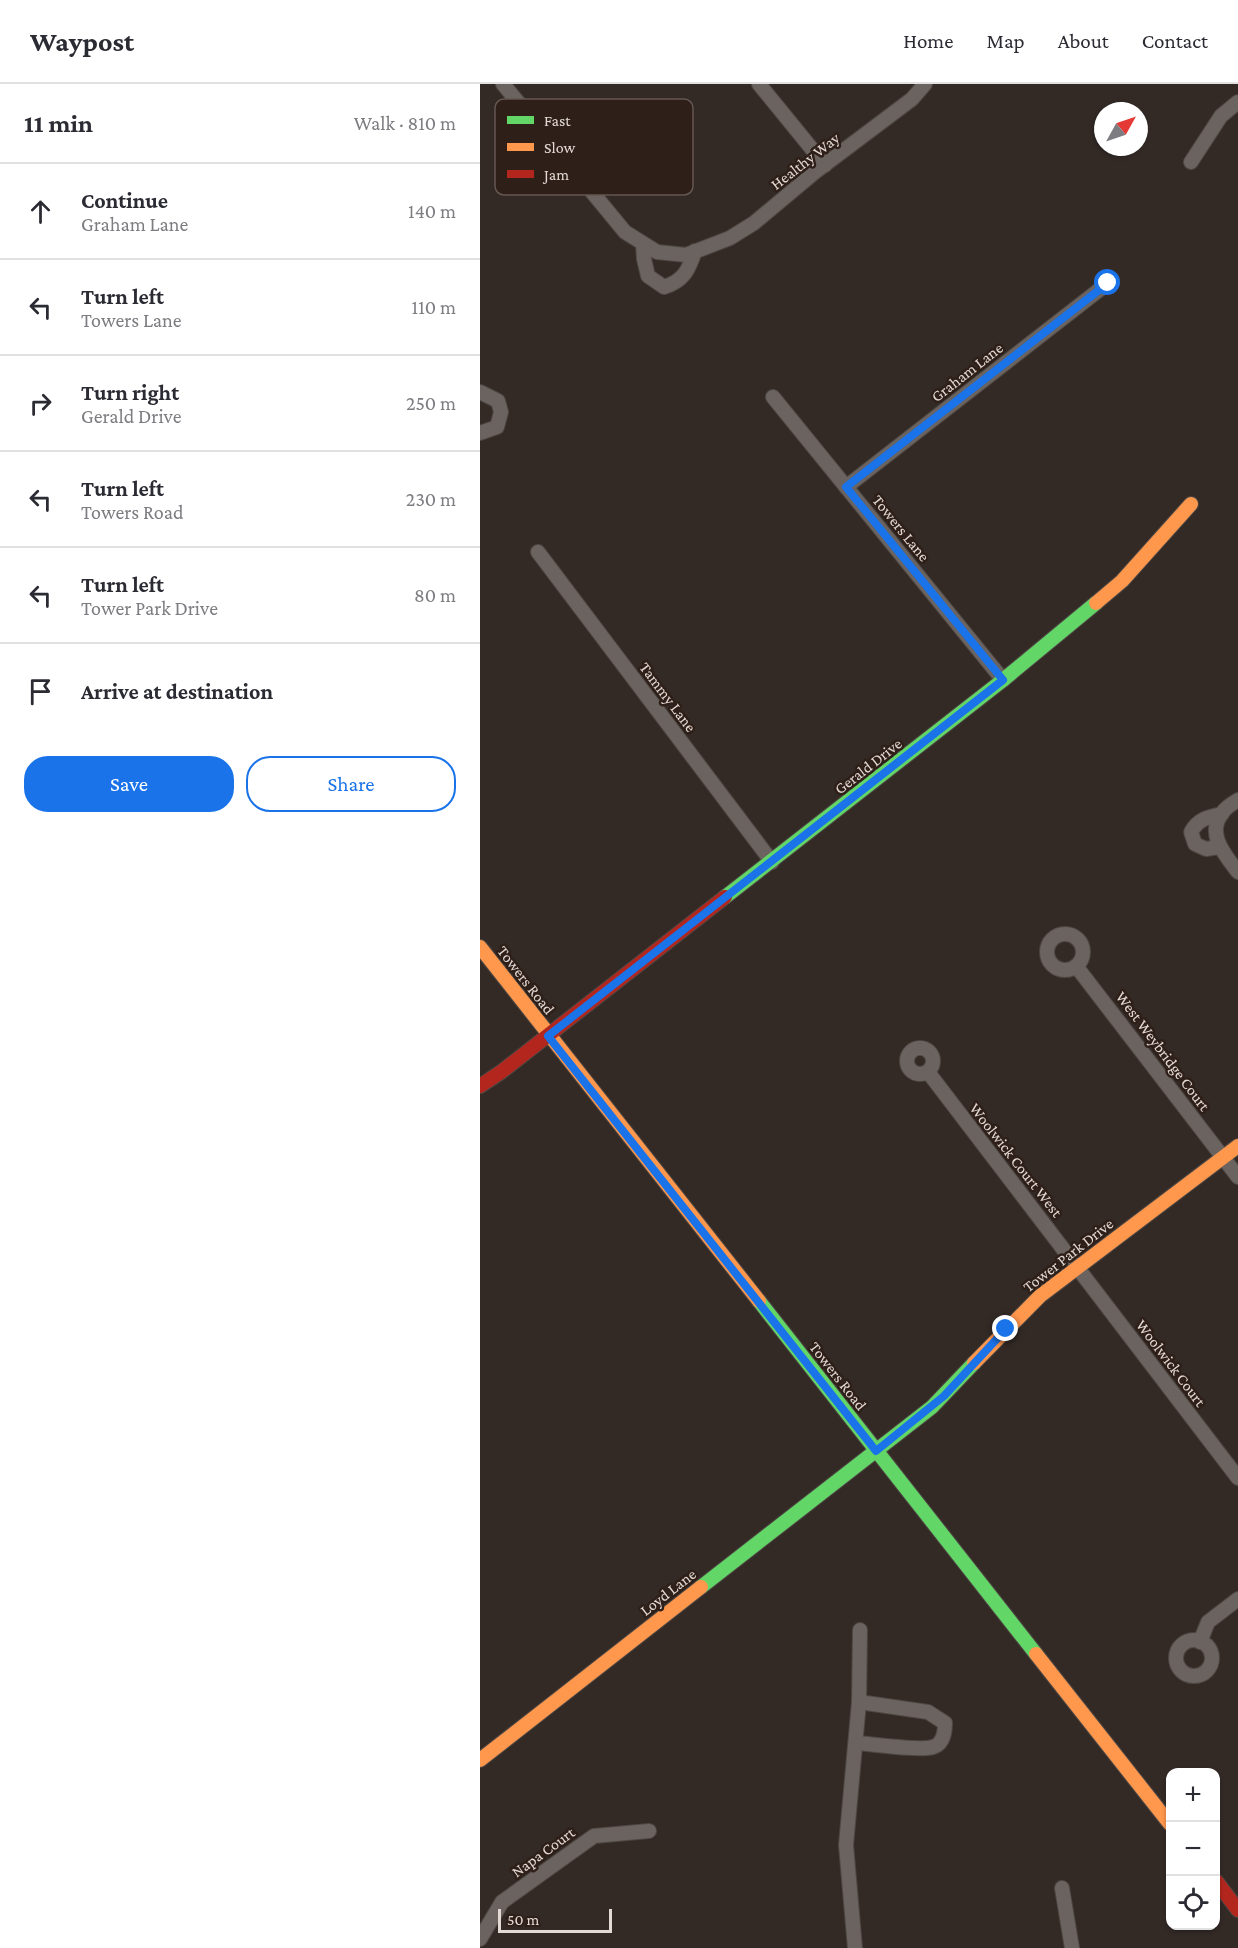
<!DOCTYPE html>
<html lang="en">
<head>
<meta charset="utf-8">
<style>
  body { margin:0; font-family:"Crimson Pro",serif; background:#f2f2f3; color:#2b2b33 }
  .controls { position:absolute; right:18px; bottom:18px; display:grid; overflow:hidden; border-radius:12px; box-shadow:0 2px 4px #0004 }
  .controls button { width:54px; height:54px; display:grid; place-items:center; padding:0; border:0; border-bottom:2px solid #e1e1e2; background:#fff; color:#2b2b33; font:30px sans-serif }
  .compass { position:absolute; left:614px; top:18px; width:54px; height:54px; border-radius:50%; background:#fff; box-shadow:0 2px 4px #0004; rotate:50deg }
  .scale { position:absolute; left:18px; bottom:15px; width:114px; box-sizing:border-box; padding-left:6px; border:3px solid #e4dad5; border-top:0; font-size:16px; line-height:21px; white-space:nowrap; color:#e4dad5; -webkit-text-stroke:4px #2e1f18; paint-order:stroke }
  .stop { position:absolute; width:18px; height:18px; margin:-14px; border:4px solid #1a73e8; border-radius:50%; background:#fff }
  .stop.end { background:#1a73e8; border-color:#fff; box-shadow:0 2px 6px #0008 }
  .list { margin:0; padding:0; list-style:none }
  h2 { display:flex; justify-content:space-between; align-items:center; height:78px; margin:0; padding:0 24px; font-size:26px }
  h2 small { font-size:20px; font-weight:400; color:#7c7c81 }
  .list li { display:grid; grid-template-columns:39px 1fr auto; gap:18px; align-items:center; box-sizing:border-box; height:96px; padding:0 24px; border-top:2px solid #e1e1e2 }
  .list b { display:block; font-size:22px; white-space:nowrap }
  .list p { margin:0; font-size:20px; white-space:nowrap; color:#7c7c81 }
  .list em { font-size:20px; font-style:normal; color:#7c7c81 }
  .actions { display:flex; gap:12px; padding:18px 24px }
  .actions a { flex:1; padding:14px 0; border:2px solid #1a73e8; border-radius:24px; text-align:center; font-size:21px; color:#1a73e8 }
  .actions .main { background:#1a73e8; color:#fff }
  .icon { flex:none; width:33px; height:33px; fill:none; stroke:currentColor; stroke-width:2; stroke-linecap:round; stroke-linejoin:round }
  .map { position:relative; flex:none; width:758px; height:1864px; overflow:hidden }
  header { display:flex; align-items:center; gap:36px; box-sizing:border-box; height:84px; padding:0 30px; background:#fff; border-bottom:2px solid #e1e1e2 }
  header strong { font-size:28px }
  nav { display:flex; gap:33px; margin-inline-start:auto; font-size:21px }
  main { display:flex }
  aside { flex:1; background:#fff }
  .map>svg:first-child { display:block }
</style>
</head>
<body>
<header>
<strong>Waypost</strong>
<nav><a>Home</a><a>Map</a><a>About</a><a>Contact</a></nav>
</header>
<main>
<aside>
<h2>11 min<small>Walk · 810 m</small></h2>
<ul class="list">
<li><svg class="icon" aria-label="ahead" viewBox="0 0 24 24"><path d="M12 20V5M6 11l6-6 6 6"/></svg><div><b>Continue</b><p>Graham Lane</p></div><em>140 m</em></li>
<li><svg class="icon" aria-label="left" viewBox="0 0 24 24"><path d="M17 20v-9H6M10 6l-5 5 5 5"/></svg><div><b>Turn left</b><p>Towers Lane</p></div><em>110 m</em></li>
<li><svg class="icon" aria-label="right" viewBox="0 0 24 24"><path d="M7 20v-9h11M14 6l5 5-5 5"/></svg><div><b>Turn right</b><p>Gerald Drive</p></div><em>250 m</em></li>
<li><svg class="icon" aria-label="left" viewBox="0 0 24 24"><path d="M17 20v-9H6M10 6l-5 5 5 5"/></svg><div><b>Turn left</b><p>Towers Road</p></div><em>230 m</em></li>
<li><svg class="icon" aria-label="left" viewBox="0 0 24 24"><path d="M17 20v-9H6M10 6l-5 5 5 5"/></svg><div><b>Turn left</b><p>Tower Park Drive</p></div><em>80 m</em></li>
<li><svg class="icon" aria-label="arrive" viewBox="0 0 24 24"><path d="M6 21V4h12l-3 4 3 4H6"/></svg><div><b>Arrive at destination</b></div></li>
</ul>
<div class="actions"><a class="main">Save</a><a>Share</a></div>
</aside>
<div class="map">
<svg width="758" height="1864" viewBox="0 0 758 1864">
  <rect width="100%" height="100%" fill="#332a26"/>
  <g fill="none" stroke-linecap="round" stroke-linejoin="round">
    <defs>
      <g id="street">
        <polyline points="23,0 145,148 177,168 206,171 250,154 274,139 335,88 432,15 445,0"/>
        <polyline points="279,0 345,81"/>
        <polyline points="711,78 741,32 758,18"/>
        <path d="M163 160 164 175 168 192 184 203C204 197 209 185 215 167"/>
        <polyline points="0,308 18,317 21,328 17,343 0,349"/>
        <polyline points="293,313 523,596"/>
        <polyline points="366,403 628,199"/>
        <polyline points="58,468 292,778"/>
        <path d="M758 716C753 719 746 723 743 728 725 749 745 771 758 788"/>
        <path d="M739 763 726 765 715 760 711 748C718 735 728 733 742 730"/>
        <circle cx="585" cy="868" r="18"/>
        <polyline points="596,882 758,1093"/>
        <circle cx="440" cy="977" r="13"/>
        <polyline points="448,988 758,1394"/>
        <circle cx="714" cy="1574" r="18"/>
        <polyline points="720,1558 728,1538 758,1515"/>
        <path d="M376 1659C392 1660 439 1667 453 1663 463 1660 465 1648 465 1639L448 1628 379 1618"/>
        <polyline points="582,1804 592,1864"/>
        <polyline points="0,1855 22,1818 114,1752 169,1747"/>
        <polyline points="375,1864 366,1761 379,1618 380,1546"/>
      </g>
      <g id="fast">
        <polyline points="245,813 523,596 616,519"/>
        <polyline points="279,1217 556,1570"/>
        <polyline points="221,1503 452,1323 494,1279"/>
      </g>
      <g id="slow">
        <polyline points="616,519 642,497 711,420"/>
        <polyline points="0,863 279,1217"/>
        <polyline points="494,1279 560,1212 758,1062"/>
        <polyline points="556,1570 690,1740"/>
        <polyline points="0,1676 221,1503"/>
      </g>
      <g id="jam">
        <polyline points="0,1002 21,988 245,813"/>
        <polyline points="736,1797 758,1826"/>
      </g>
    </defs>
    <use href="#street" stroke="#4e4743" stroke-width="16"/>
    <use href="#fast" stroke="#4e4743" stroke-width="16"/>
    <use href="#slow" stroke="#4e4743" stroke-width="16"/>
    <use href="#jam" stroke="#4e4743" stroke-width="16"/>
    <use href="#street" stroke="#6a635f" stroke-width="14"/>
    <use href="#fast" stroke="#63d668" stroke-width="14"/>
    <use href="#slow" stroke="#ff974d" stroke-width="14"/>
    <use href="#jam" stroke="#b3261e" stroke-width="14"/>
  </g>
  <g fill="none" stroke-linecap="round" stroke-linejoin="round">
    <polyline stroke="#1a73e8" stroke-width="8" points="526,1245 464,1312 396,1367 68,952 523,596 366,403 628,199"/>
  </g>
  <g text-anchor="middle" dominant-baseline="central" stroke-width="5" stroke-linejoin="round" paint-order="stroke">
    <g font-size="16" fill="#e4dad5" stroke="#2e1f18">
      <text transform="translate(325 77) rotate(-38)">Healthy Way</text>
      <text transform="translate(487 288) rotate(-38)">Graham Lane</text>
      <text transform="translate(421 444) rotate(51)">Towers Lane</text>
      <text transform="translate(188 613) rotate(53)">Tammy Lane</text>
      <text transform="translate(388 682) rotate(-38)">Gerald Drive</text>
      <text transform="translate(46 896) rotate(52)">Towers Road</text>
      <text transform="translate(683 967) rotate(53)">West Weybridge Court</text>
      <text transform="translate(536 1076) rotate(52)">Woolwick Court West</text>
      <text transform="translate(588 1171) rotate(-38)">Tower Park Drive</text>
      <text transform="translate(691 1279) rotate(53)">Woolwick Court</text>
      <text transform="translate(358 1292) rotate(52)">Towers Road</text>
      <text transform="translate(188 1508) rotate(-38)">Loyd Lane</text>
      <text transform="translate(63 1768) rotate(-36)">Napa Court</text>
    </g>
  </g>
  <rect x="15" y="15" width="198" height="96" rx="9" fill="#2e1f18" stroke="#655751" stroke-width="1.5"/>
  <rect x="27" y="32" width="27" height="8" fill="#63d668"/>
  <rect x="27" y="59" width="27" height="8" fill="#ff974d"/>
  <rect x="27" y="86" width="27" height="8" fill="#b3261e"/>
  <g font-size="16" fill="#e4dad5">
    <text x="64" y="42">Fast</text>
    <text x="64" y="69">Slow</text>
    <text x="64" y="96">Jam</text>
  </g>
</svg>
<div class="controls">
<button>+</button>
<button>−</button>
<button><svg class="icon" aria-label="locate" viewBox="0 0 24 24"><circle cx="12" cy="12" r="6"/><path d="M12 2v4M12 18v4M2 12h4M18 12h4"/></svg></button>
</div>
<svg class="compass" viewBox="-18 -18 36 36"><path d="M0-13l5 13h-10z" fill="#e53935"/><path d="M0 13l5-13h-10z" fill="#7c7c81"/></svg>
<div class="scale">50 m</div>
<div class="stop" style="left:628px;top:199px"></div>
<div class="stop end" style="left:526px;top:1245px"></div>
</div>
</main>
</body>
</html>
